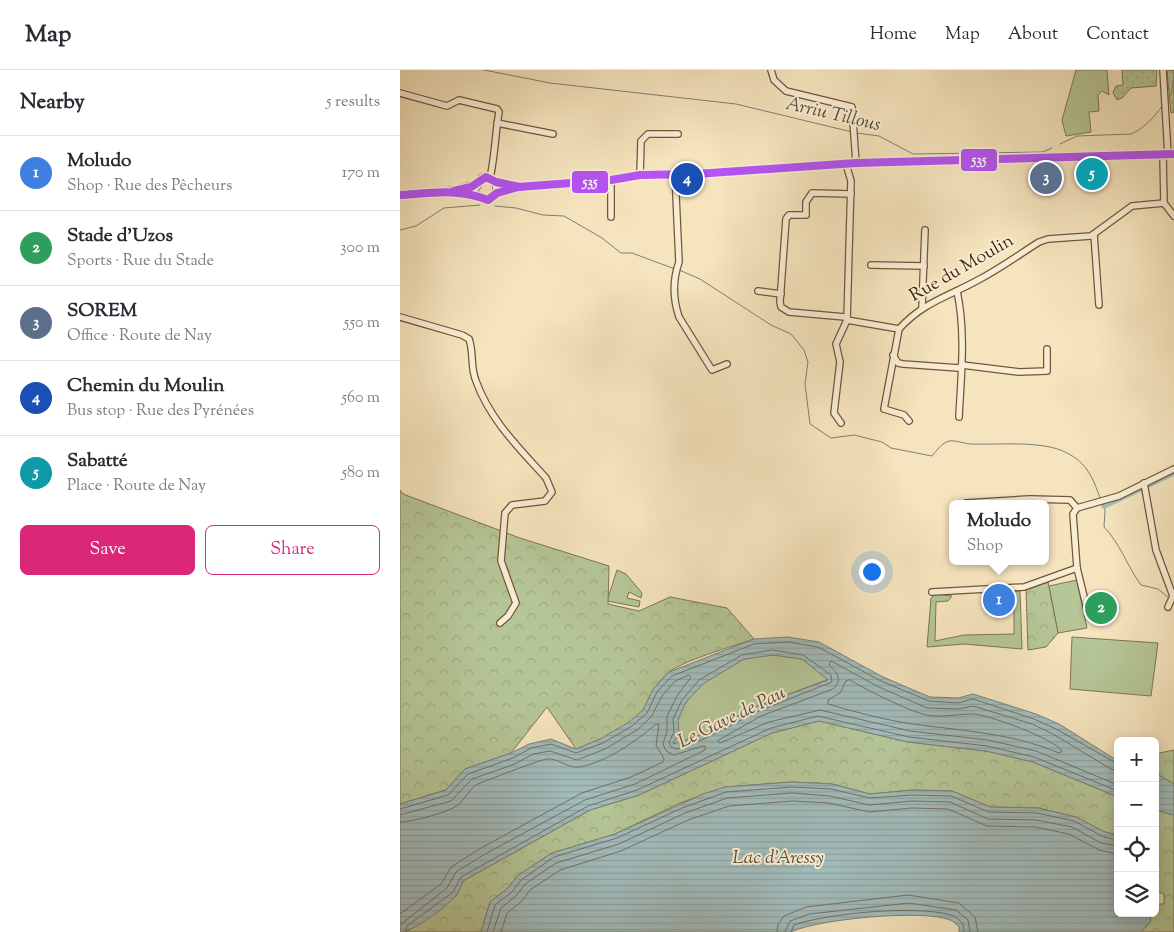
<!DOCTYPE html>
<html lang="en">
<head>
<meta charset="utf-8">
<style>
  body { margin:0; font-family:"Sorts Mill Goudy",serif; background:#f7f7f7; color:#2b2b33 }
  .controls { position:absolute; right:15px; bottom:15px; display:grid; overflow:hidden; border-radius:8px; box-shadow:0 2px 12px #0003 }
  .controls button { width:45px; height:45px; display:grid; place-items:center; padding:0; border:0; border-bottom:1px solid #e1e1e2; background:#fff; color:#2b2b33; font:25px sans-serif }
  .you { position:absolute; left:471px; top:501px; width:18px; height:18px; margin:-12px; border:4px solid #fff; border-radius:50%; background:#1a73e8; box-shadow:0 0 0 8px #1a73e833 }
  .badge { display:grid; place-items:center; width:32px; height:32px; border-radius:50%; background:#db2777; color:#fff; font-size:16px; font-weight:700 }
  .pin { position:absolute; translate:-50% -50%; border:2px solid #fff; box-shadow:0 1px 5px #0006 }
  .popup { position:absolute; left:549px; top:430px; width:100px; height:65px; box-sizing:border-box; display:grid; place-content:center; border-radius:8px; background:#fff; filter:drop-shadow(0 1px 4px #0005); font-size:16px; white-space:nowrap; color:#7c7c81 }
  .popup b { font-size:19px; color:#2b2b33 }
  .popup::after { content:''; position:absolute; left:50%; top:100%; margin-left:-10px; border:10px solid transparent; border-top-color:#fff }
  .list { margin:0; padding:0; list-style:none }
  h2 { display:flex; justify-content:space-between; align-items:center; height:65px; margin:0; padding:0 20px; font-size:21px }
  h2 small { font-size:16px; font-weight:400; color:#7c7c81 }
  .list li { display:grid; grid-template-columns:32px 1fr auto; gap:15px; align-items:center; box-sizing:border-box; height:75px; padding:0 20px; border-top:1px solid #e1e1e2 }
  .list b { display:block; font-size:19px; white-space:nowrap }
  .list p { margin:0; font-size:16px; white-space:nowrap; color:#7c7c81 }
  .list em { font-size:16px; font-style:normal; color:#7c7c81 }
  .actions { display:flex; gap:10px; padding:15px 20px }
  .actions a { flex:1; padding:11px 0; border:1px solid #db2777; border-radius:8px; text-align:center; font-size:18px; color:#db2777 }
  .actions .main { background:#db2777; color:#fff }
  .icon { flex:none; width:28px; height:28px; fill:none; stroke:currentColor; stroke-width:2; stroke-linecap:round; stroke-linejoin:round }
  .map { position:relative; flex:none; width:774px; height:862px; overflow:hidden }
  header { display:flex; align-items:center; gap:30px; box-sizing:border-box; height:70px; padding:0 25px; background:#fff; border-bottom:1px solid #e1e1e2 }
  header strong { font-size:24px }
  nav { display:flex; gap:28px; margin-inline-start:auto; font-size:18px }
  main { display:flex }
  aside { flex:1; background:#fff }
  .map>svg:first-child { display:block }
</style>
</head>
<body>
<header>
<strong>Map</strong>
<nav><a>Home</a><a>Map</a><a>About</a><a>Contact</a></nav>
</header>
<main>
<aside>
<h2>Nearby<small>5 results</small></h2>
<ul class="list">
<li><span class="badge" style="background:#3f7fe0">1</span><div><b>Moludo</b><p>Shop · Rue des Pêcheurs</p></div><em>170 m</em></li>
<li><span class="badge" style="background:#2e9e5b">2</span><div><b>Stade d'Uzos</b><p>Sports · Rue du Stade</p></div><em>300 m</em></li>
<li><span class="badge" style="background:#5c6f8a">3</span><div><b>SOREM</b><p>Office · Route de Nay</p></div><em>550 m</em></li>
<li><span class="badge" style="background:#1a4fb4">4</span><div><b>Chemin du Moulin</b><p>Bus stop · Rue des Pyrénées</p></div><em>560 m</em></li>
<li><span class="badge" style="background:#0f9aa8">5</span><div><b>Sabatté</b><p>Place · Route de Nay</p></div><em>580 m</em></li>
</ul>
<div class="actions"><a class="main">Save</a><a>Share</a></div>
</aside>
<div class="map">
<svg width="774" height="862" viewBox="0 0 774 862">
  <defs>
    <pattern id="forest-crowns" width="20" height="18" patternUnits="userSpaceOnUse" patternTransform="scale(1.25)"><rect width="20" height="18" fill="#b5c596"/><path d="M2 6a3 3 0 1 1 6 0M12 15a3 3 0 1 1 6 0" fill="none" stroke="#9da980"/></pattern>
    <pattern id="park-dots" width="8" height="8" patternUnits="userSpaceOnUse" patternTransform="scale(1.25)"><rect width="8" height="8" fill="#b5c596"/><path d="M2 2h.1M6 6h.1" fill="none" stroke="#9da980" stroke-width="1.8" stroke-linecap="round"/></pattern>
    <pattern id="water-rules" width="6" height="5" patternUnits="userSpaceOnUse" patternTransform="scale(1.25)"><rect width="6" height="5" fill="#a2bcbc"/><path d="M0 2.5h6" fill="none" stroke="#8da1a0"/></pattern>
  </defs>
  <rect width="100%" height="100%" fill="#f5e4bd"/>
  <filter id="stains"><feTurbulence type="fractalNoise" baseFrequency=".004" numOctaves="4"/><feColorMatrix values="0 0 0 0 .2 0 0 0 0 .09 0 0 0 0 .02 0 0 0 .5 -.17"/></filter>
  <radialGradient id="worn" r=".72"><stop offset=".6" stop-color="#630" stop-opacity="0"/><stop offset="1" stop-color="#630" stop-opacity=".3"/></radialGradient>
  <g fill="#b5c596" stroke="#7d7652">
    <polygon points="676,0 707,0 709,25 702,21 698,25 699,41 689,42 691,62 666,66 662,50"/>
    <polygon points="217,500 226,504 242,523 241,528 229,522 227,528 240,531 239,537 207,531"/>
    <polygon points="677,510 687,558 658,563 649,516"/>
    <polygon points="614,521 620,521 622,579 564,574 527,577 531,528 536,524 552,526 548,531 536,532 535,571 564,565 614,564"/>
    <polygon points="672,567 758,573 751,626 670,619"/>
    <path d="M373 585 402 589 429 609 357 636 304 664 273 675C280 660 275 661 278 649 285 624 321 595 346 589 355 587 364 586 373 585Z"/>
  </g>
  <g fill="url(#forest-crowns)" stroke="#7d7652">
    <path d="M0 420 3 424 120 468 209 496 208 534 239 541 270 527 327 538 354 569C334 576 281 591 268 603 253 615 252 629 242 641 226 660 198 670 176 679L147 637 111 683 65 699 46 720 0 734Z"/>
    <polygon points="648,512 658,563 646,577 628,580 626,520"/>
    <polygon points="419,651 508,672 586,681 633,692 718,727 718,765 705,762 676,747 638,738 590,737 552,721 512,720 470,724 432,714 392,712 325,717 280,733 215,764 152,783 117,806 108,818 90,832 81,862 6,862 57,825 63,811 190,740 239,725 372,663"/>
    <polygon points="774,680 774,714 755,703 755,684"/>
    <polygon points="755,740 774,745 774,862 741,862 750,852 751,843 755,843 755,834 764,834 764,824 755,821 759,806 755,793"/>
  </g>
  <g fill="url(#park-dots)" stroke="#7d7652">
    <polygon points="722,0 757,0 756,16 731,18 722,28 717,30 713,23 716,16 723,15"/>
    <polygon points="774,0 774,42 771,43 767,1"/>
  </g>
  <g fill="url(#water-rules)" stroke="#7d8076" fill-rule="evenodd">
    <path d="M388 567 419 572 483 607 530 627 558 628 573 624 636 644 659 654 718 691V727L633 692 586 681 508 672 419 651 372 663 239 725 190 740 63 811C61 815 60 822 56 825 48 836 13 862 0 862V734L46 720 65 699 111 683 129 674 151 669 176 679 200 669 229 652 243 640 253 619 269 602 354 569ZM373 585 402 589 428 610 357 636 304 664 273 674 279 663 278 650 286 632 303 614 344 589Z"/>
    <polygon points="755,703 774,714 774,745 755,740"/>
    <path d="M392 712 432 714 470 724 512 720 552 721 590 737 638 738 676 747 705 762 718 765V843H751L750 852 741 862H559V857C557 855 553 851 550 850 524 839 417 849 391 862H81L90 832 108 818 117 806 152 783 215 764 303 724 325 717Z"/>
  </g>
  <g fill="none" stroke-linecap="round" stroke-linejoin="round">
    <g stroke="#747164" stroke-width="1">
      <polygon points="373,580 403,585 431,605 432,612 359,641 306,668 277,679 271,677 269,672 274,662 273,649 282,630 299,610 342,585"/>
      <path d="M450 610C468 621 507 640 526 645 541 648 557 644 572 644 585 643 657 670 662 681L659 683C612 663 563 661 513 654 485 650 455 642 428 634V630L440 623 446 611Z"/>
      <path d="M718 701 711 699 653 664 632 654 573 636 558 639 527 638 479 617 431 591 429 595C437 602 443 610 433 619L361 646 317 671 320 673 369 652 420 640 510 661 588 670 636 681 718 715"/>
      <polyline points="0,739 48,725 68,704 113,688 131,678 151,674 176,683 203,673 232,656 247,643 257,622 272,606 354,574 388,572 418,577 481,611 529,631 558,633 573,629 634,649 656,659 718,694"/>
      <polyline points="0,745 51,731 72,709 115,694 133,684 150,681 177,690 205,679 237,660 251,647 262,626 275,611 289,605 291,607 277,626 267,646 267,661 263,674 266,681 274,685 303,676 306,677 305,680 235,714 185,730 85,784 56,802 47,818 0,855"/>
      <path d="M0 752C12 752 49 742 58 735 65 729 69 720 76 715 82 712 142 689 147 689 159 688 168 699 180 697 208 691 235 672 256 654L259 655 256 675 264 689 263 692 231 707 182 723 81 778 51 797 41 814 0 844"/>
      <polyline points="5,862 7,856 53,822 61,807 188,736 237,720 371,658 418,646 509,667 587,676 634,687 718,721"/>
      <polyline points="87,862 95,835 112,822 121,810 154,787 217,768 282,738 326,722 392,717 431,719 470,728 512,725 551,726 589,742 637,743 674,751 704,767 718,770"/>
      <polyline points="93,862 101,838 116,826 125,814 156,793 219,774 285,743 327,728 392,723 430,726 469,735 512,731 550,732 588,749 636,750 672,757 701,773 718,776"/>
      <polyline points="101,862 107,843 122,831 130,820 160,800 221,781 288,750 329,736 393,731 429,733 469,742 512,738 548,739 587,756 635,757 669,764 699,780 718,784"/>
      <polyline points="377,862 378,854 384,846 406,837 508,825 559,833 575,847 578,862"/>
      <polyline points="385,862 390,851 409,844 509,833 556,840 568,850 570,862"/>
      <path d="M391 862 394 855C428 843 516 835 551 845 556 846 560 851 563 854L564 862"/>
    </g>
    <g stroke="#7d8076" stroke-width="1">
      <polyline points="84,0 150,13 336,34 452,62"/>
      <polyline points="767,30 771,25 774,6"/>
      <polyline points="456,63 479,66 513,84 643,82 652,78"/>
      <path d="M660 74 677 66 731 64C745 58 754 47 763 35"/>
      <polyline points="95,136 116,138 143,145 164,146 202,168 221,183 232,183 275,199"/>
      <polyline points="0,160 16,156 44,138 80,135"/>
      <path d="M279 200 300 209 371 255 391 264 404 280 408 292 405 314 410 354 431 368 454 365 482 372 491 378 532 386C537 380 542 373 549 371 556 370 565 374 572 374 598 375 644 370 667 383 687 393 693 408 700 428"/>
      <path d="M703 434 705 440 704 457C720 473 727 496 741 515L758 519 770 529"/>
    </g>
    <polyline stroke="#a2bcbc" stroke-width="5.5" points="704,436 774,403"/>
    <defs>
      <g id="street">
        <polyline points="371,0 374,10 386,21 452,37 456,93"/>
        <polyline points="763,0 768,85"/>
        <path d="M0 23 47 36 59 30 97 39 99 42C95 65 95 86 90 108"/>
        <polyline points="97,53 153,64"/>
        <polyline points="763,85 764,133 774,146"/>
        <polyline points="446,94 451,111 447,250"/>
        <path d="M275 103 279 192C273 209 273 229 279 247L312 300 327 294"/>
        <polyline points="240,105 241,71 248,64 278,64"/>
        <polyline points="211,110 211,147"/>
        <polyline points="694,164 699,235"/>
        <polyline points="471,195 524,196"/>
        <polyline points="358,221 381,224"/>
        <path d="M557 221C566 263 561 306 559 347"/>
        <polyline points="522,237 525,160"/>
        <path d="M0 247 62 265 69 269C74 282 70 297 76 311 90 350 119 378 146 408L152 422 145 431 112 435 105 443 101 491 116 533 108 546 100 553"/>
        <polyline points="445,247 389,242 381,237 380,232 386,149 389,145 406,145 406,132 412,123 451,124"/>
        <polyline points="499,259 484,339 504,345 509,351"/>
        <polyline points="493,285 498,293 503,294 559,298 562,295 619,302 647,301 647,279"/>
        <path d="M441 353 434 343 440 292 436 274 447 250 499 259C523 232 550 226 580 209 601 198 620 184 639 172L648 169 691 166 732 136 764 133"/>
        <polyline points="744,413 756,480 773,526 768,537"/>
        <polyline points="566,433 630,429 670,430 677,438"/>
        <polyline points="532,522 624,517 677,498"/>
        <polyline points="691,540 687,539 677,498 673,444 677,438 719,426 774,399"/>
      </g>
      <g id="secondary">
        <polyline points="76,117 82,108 90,108 97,115 97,123"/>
        <polyline points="53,121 71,123 88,130 97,123 118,117 211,110 240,105 286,103 296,104 456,93 774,84"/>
        <polyline points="0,125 53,121 77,114"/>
      </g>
    </defs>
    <use href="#street" stroke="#715639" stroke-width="8"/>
    <use href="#secondary" stroke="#45260d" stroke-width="9"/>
    <use href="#street" stroke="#f8edd4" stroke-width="5.5"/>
    <use href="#secondary" stroke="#f8edd4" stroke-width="8"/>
    <defs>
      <g id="bus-1">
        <polyline points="54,121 71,117 86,107 96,112 120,117"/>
        <path d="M0 125C31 123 59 118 88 130L97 123 118 117 211 110 240 105 296 104 456 93 774 84"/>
      </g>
    </defs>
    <use href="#bus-1" stroke="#f8edd4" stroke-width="11"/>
    <use href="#bus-1" stroke="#b553f5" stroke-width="8"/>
  </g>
  <g text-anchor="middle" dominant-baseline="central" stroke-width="4" stroke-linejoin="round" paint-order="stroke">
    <g font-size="18" fill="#45260d" stroke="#f8edd4">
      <text transform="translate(562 199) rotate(-30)">Rue du Moulin</text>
    </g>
    <g font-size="19" font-style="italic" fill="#5c4c39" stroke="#f8edd4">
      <text transform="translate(433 45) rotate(13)">Arriu Tillous</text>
      <text transform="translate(332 648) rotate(-26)">Le Gave de Pau</text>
      <text x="378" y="788">Lac d'Aressy</text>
    </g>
  </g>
  <g stroke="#f8edd4" stroke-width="2">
    <rect x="560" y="78" width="38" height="24" rx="5" fill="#b553f5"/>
    <rect x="171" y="100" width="38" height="24" rx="5" fill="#b553f5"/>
  </g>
  <g font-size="14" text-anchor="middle" font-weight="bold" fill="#fff">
    <text x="579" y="94">535</text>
    <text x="190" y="116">535</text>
  </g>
  <rect width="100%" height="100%" filter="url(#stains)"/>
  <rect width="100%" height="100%" fill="url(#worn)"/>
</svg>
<div class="controls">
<button>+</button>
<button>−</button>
<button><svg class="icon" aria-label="locate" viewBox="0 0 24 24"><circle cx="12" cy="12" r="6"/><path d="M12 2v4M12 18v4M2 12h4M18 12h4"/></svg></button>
<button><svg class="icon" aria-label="layers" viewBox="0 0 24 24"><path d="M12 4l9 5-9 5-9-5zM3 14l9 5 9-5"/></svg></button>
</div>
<div class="you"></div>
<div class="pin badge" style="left:599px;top:530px;background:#3f7fe0">1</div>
<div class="popup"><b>Moludo</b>Shop</div>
<div class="pin badge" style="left:701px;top:538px;background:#2e9e5b">2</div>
<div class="pin badge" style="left:646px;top:108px;background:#5c6f8a">3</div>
<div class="pin badge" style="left:287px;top:109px;background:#1a4fb4">4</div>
<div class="pin badge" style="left:692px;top:104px;background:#0f9aa8">5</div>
</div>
</main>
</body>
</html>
